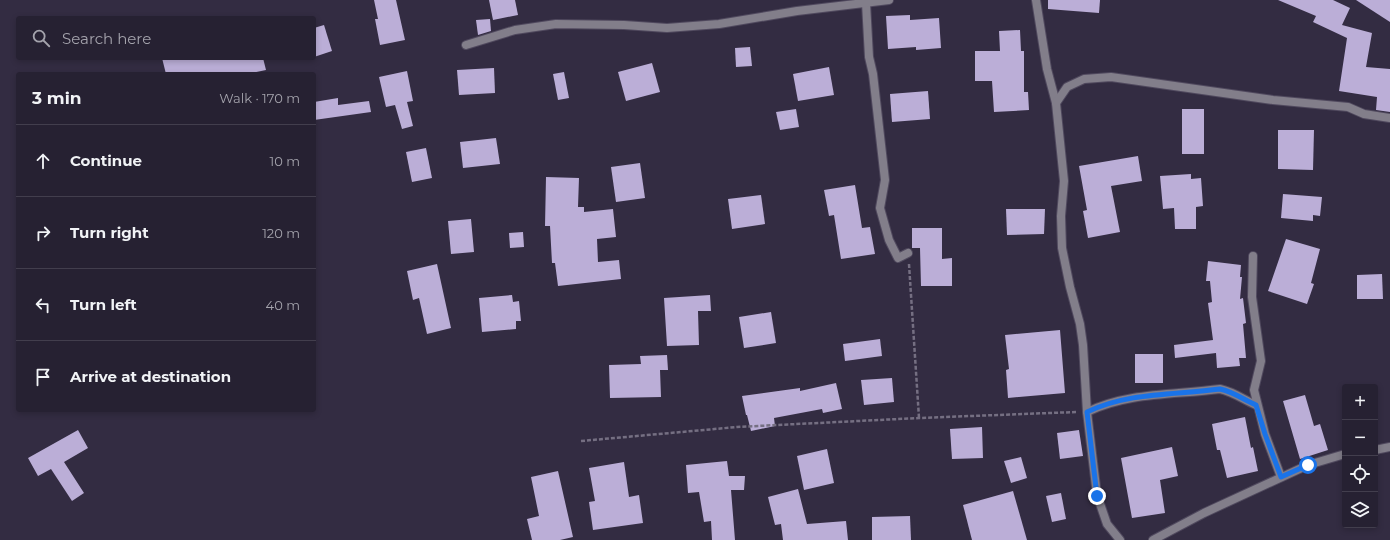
<!DOCTYPE html>
<html lang="en">
<head>
<meta charset="utf-8">
<style>
  body { margin:0; font-family:Montserrat,sans-serif; background:#322e3e; color:#f1f3f6 }
  .controls { position:absolute; right:12px; bottom:12px; display:grid; overflow:hidden; border-radius:4px; box-shadow:0 2px 6px #0003 }
  .controls button { width:36px; height:36px; display:grid; place-items:center; padding:0; border:0; border-bottom:1px solid #423e4d; background:#262132; color:#f1f3f6; font:20px sans-serif }
  .stop { position:absolute; width:12px; height:12px; margin:-9px; border:3px solid #1a73e8; border-radius:50%; background:#fff }
  .stop.end { background:#1a73e8; border-color:#fff; box-shadow:0 1px 4px #0008 }
  .list { margin:0; padding:0; list-style:none }
  h2 { display:flex; justify-content:space-between; align-items:center; height:52px; margin:0; padding:0 16px; font-size:17px }
  h2 small { font-size:13px; font-weight:400; color:#a4a3ac }
  .list li { display:grid; grid-template-columns:26px 1fr auto; gap:12px; align-items:center; box-sizing:border-box; height:72px; padding:0 16px; border-top:1px solid #423e4d }
  .list b { display:block; font-size:15px; white-space:nowrap }
  .list em { font-size:13px; font-style:normal; color:#a4a3ac }
  .icon { flex:none; width:22px; height:22px; fill:none; stroke:currentColor; stroke-width:2; stroke-linecap:round; stroke-linejoin:round }
  .map { position:relative; flex:none; width:1390px; height:540px; overflow:hidden }
  .search { position:absolute; background:#262132; box-shadow:0 2px 6px #0003; left:16px; top:16px; width:300px; height:44px; display:flex; align-items:center; gap:10px; box-sizing:border-box; padding:0 14px; border-radius:4px; color:#a4a3ac; font-size:15px }
  .panel { position:absolute; background:#262132; box-shadow:0 2px 6px #0003; left:16px; top:72px; width:300px; height:340px; border-radius:4px }
  .map>svg:first-child { display:block }
</style>
</head>
<body>
<div class="map">
<svg width="1390" height="540" viewBox="0 0 1390 540">
  <rect width="100%" height="100%" fill="#332c42"/>
  <g fill="#bbaed7">
    <polygon points="374,0 396,0 405,40 380,45 375,19 378,19"/>
    <polygon points="489,0 515,0 518,15 493,20"/>
    <polygon points="1048,0 1100,0 1099,13 1048,9"/>
    <polygon points="1278,0 1333,0 1350,8 1342,25 1372,33 1366,67 1390,69 1390,112 1376,110 1377,97 1339,91 1347,38 1313,22 1316,16"/>
    <polygon points="1356,0 1390,0 1390,22"/>
    <polygon points="910,15 910,20 939,18 941,48 916,50 916,47 888,49 886,16"/>
    <polygon points="490,19 491,31 478,35 476,20"/>
    <polygon points="324,25 332,51 314,57 314,28"/>
    <polygon points="1020,30 1021,51 1024,51 1024,92 1028,92 1029,110 994,112 992,81 975,81 975,51 1000,51 999,31"/>
    <polygon points="750,47 752,66 736,67 735,48"/>
    <polygon points="162,58 263,58 266,70 247,74 166,74"/>
    <polygon points="652,63 660,92 626,101 618,72"/>
    <polygon points="829,67 834,95 798,101 793,74"/>
    <polygon points="494,68 495,93 459,95 457,70"/>
    <polygon points="407,71 413,101 407,102 413,126 402,129 395,105 386,107 379,77"/>
    <polygon points="564,72 569,98 558,100 553,74"/>
    <polygon points="928,91 930,119 892,122 890,94"/>
    <polygon points="338,98 338,105 369,101 371,112 314,120 314,102"/>
    <polygon points="796,109 799,127 780,130 776,112"/>
    <rect x="1182" y="109" width="22" height="45"/>
    <polygon points="1278,130 1314,130 1313,170 1278,169"/>
    <polygon points="496,138 500,164 463,168 460,142"/>
    <polygon points="426,148 432,178 412,182 406,152"/>
    <polygon points="1138,156 1142,181 1111,186 1120,232 1088,238 1083,211 1087,210 1079,166"/>
    <polygon points="640,163 645,198 616,202 611,167"/>
    <polygon points="1191,174 1191,179 1201,178 1203,206 1196,207 1196,229 1175,229 1174,208 1163,209 1160,176"/>
    <polygon points="546,177 579,178 578,207 584,207 584,212 613,209 616,237 597,239 598,262 619,260 621,279 558,286 555,263 552,263 550,226 545,226"/>
    <polygon points="855,185 862,228 870,227 875,254 841,259 834,215 829,216 824,190"/>
    <polygon points="1283,194 1322,197 1320,216 1313,215 1313,221 1281,218"/>
    <polygon points="761,195 765,224 732,229 728,199"/>
    <polygon points="1006,209 1045,209 1044,234 1007,235"/>
    <polygon points="471,219 474,252 451,254 448,221"/>
    <polygon points="912,228 942,228 942,259 952,258 952,286 921,286 920,248 912,248"/>
    <polygon points="523,232 524,247 510,248 509,233"/>
    <polygon points="1286,239 1320,249 1311,283 1314,284 1307,304 1268,291"/>
    <polygon points="1208,261 1241,265 1240,277 1242,277 1240,299 1243,298 1246,323 1243,324 1246,358 1239,358 1240,366 1217,368 1216,353 1175,358 1174,345 1213,340 1208,303 1212,302 1210,281 1206,281"/>
    <polygon points="437,264 451,328 427,334 419,298 413,300 407,271"/>
    <polygon points="1382,274 1383,299 1357,299 1357,275"/>
    <polygon points="512,295 513,302 519,301 521,321 516,321 516,329 482,332 479,298"/>
    <polygon points="710,295 711,311 698,311 699,345 667,346 664,298"/>
    <polygon points="771,312 776,343 744,348 739,317"/>
    <polygon points="1060,330 1065,393 1008,398 1006,370 1009,369 1005,335"/>
    <polygon points="880,339 882,356 845,361 843,344"/>
    <rect x="1135" y="354" width="28" height="29"/>
    <polygon points="667,355 668,370 660,370 661,397 610,398 609,365 641,364 640,356"/>
    <polygon points="892,378 894,402 864,405 861,380"/>
    <polygon points="836,383 842,409 823,413 822,409 774,418 775,426 751,431 747,415 746,415 742,396 800,388 800,391"/>
    <polygon points="1305,395 1314,426 1320,424 1328,450 1300,459 1283,401"/>
    <polygon points="1245,417 1251,448 1253,447 1258,471 1227,478 1220,450 1217,450 1212,424"/>
    <polygon points="982,427 983,458 952,459 950,429"/>
    <polygon points="78,430 88,448 64,462 84,493 72,501 51,469 38,476 28,458"/>
    <polygon points="1079,430 1083,456 1060,459 1057,433"/>
    <polygon points="1172,447 1178,476 1160,480 1165,513 1132,518 1121,458"/>
    <polygon points="827,449 834,483 804,490 797,456"/>
    <polygon points="1021,457 1027,478 1011,483 1004,461"/>
    <polygon points="727,461 729,476 745,476 744,490 731,490 735,540 712,540 711,521 704,522 699,492 688,493 686,465"/>
    <polygon points="624,462 629,497 639,495 643,523 593,530 589,502 595,501 589,468"/>
    <polygon points="558,471 573,537 560,540 532,540 527,519 539,516 531,477"/>
    <polygon points="798,489 807,524 846,521 848,540 783,540 781,524 775,525 768,497"/>
    <polygon points="1013,491 1027,540 972,540 963,505"/>
    <polygon points="1061,493 1066,519 1052,522 1046,496"/>
    <polygon points="910,516 911,540 872,540 872,517"/>
  </g>
  <g fill="none" stroke-linecap="round" stroke-linejoin="round">
    <defs>
      <g id="minor">
        <polyline points="1036,0 1047,69 1056,103"/>
        <polyline points="866,3 869,57 873,74 885,180 880,208 889,240 898,258 908,253"/>
        <polyline points="466,45 515,30 556,24 624,25 667,28 719,24 797,11 889,0"/>
        <polyline points="1253,256 1252,297 1261,361 1254,390 1265,434 1281,477"/>
        <path d="M1087 412C1128 392 1175 395 1220 389 1234 392 1244 400 1256 405"/>
        <polyline points="1375,450 1390,447"/>
        <polyline points="1120,540 1107,524 1097,495 1087,412 1083,345 1080,324 1070,287 1062,248 1061,216 1064,181 1056,103 1067,87 1084,79 1111,77 1273,100 1348,107 1364,114 1390,118"/>
        <polyline points="1153,540 1204,513 1308,465 1345,454"/>
      </g>
    </defs>
    <use href="#minor" stroke="#50495e" stroke-width="10"/>
    <g stroke="#756f82" stroke-width="2.5" stroke-dasharray="4 2" stroke-linecap="butt">
      <polyline points="909,264 919,418"/>
      <polyline points="581,441 737,427 919,418 1076,412"/>
    </g>
    <use href="#minor" stroke="#827e8a" stroke-width="8"/>
  </g>
  <g fill="none" stroke-linecap="round" stroke-linejoin="round">
    <path stroke="#1a73e8" stroke-width="5" d="M1097 496 1087 412C1128 392 1175 395 1220 389 1234 392 1244 400 1256 405L1265 434 1281 477 1308 465"/>
  </g>
</svg>
<div class="controls">
<button>+</button>
<button>−</button>
<button><svg class="icon" aria-label="locate" viewBox="0 0 24 24"><circle cx="12" cy="12" r="6"/><path d="M12 2v4M12 18v4M2 12h4M18 12h4"/></svg></button>
<button><svg class="icon" aria-label="layers" viewBox="0 0 24 24"><path d="M12 4l9 5-9 5-9-5zM3 14l9 5 9-5"/></svg></button>
</div>
<div class="stop" style="left:1308px;top:465px"></div>
<div class="stop end" style="left:1097px;top:496px"></div>
<div class="search"><svg class="icon" aria-label="search" viewBox="0 0 24 24"><circle cx="10" cy="10" r="6"/><path d="M15 15l6 6"/></svg>Search here</div>
<section class="panel">
<h2>3 min<small>Walk · 170 m</small></h2>
<ul class="list">
<li><svg class="icon" aria-label="ahead" viewBox="0 0 24 24"><path d="M12 20V5M6 11l6-6 6 6"/></svg><div><b>Continue</b></div><em>10 m</em></li>
<li><svg class="icon" aria-label="right" viewBox="0 0 24 24"><path d="M7 20v-9h11M14 6l5 5-5 5"/></svg><div><b>Turn right</b></div><em>120 m</em></li>
<li><svg class="icon" aria-label="left" viewBox="0 0 24 24"><path d="M17 20v-9H6M10 6l-5 5 5 5"/></svg><div><b>Turn left</b></div><em>40 m</em></li>
<li><svg class="icon" aria-label="arrive" viewBox="0 0 24 24"><path d="M6 21V4h12l-3 4 3 4H6"/></svg><div><b>Arrive at destination</b></div></li>
</ul>
</section>
</div>
</body>
</html>
